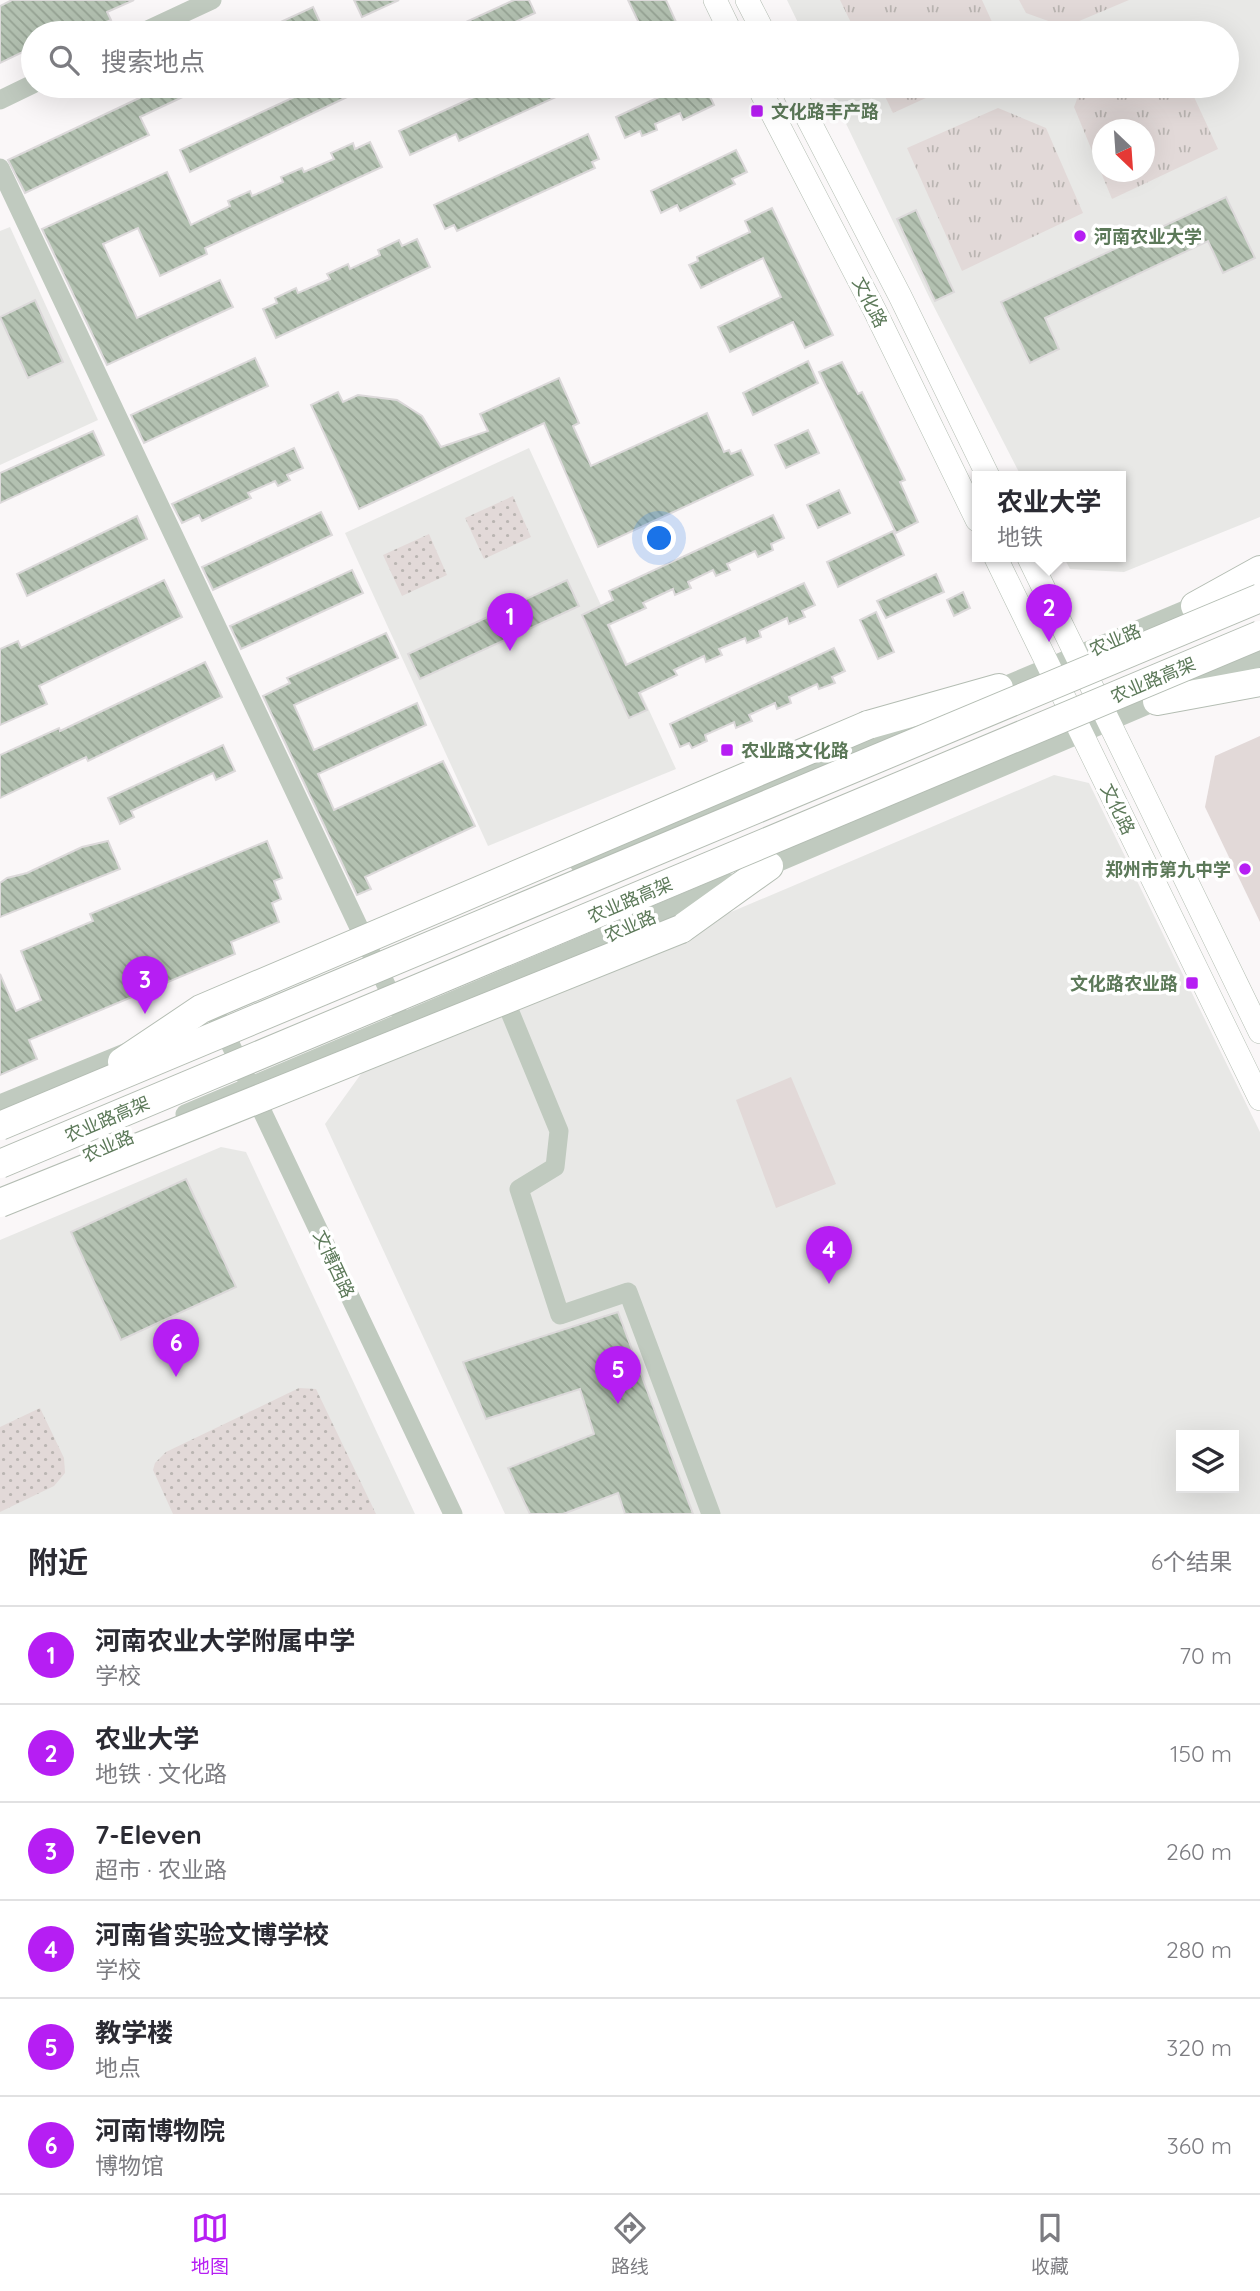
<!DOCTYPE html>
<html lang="zh">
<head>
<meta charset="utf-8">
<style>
  body { margin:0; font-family:Quicksand,"Noto Sans SC",sans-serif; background:#f7f7f7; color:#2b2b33 }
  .controls { position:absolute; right:21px; bottom:21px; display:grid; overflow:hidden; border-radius:0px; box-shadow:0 7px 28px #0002 }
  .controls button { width:63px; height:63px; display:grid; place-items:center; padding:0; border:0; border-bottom:2px solid #e1e1e2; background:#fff; color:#2b2b33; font:35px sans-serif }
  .compass { position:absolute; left:1092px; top:119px; width:63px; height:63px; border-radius:50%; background:#fff; box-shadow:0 7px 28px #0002; rotate:155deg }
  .you { position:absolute; left:660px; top:539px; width:24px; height:24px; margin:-18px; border:5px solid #fff; border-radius:50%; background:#1a73e8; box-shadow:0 0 0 10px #1a73e833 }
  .badge { display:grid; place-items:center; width:46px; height:46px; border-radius:50%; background:#b61ef3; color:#fff; font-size:23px; font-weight:700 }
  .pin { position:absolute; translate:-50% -58px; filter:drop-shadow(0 2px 4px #0008) }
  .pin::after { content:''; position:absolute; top:37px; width:24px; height:21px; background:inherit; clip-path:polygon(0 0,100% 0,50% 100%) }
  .popup { position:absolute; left:972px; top:471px; width:154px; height:91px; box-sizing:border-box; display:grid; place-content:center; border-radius:0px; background:#fff; filter:drop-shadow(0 2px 5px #0005); font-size:23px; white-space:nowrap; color:#7c7c81 }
  .popup b { font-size:26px; color:#2b2b33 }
  .popup::after { content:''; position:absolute; left:50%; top:100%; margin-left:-14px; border:14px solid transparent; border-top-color:#fff }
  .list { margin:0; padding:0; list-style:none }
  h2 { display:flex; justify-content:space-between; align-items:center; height:91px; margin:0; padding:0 28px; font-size:30px }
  h2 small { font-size:23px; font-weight:400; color:#7c7c81 }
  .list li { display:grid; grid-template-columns:46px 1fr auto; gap:21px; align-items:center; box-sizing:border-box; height:98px; padding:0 28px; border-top:2px solid #e1e1e2 }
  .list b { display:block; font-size:26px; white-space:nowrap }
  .list p { margin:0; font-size:23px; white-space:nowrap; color:#7c7c81 }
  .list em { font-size:23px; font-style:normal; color:#7c7c81 }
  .icon { flex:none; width:38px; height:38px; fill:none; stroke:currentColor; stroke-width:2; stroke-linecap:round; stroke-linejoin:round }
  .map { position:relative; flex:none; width:1260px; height:1514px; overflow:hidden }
  .search { position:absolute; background:#fff; box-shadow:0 7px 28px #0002; left:21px; right:21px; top:21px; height:77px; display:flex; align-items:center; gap:18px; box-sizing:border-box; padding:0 24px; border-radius:38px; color:#7c7c81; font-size:26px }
  .sheet { height:679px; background:#fff }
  nav { display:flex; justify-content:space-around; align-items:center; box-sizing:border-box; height:98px; border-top:2px solid #e1e1e2; background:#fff; font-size:19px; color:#7c7c81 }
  nav a { display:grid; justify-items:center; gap:4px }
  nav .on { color:#b61ef3 }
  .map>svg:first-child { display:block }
</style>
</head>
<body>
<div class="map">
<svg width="1260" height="1514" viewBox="0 0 1260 1514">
  <defs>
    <pattern id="grass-dots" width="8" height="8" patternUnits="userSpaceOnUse" patternTransform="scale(1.75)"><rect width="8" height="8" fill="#e2d9d8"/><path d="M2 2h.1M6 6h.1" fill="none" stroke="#bab5b2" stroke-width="1.8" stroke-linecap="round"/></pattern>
    <pattern id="park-tufts" width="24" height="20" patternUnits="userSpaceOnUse" patternTransform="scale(1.75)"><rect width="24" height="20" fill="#e2d9d8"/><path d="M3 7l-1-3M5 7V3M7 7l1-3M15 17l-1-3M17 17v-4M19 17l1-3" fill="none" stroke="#bab5b2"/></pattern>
    <pattern id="building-back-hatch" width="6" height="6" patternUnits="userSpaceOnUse" patternTransform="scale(1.75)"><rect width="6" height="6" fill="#b3c1b1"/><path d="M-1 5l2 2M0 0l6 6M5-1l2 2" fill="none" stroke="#95a293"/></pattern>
  </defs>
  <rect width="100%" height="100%" fill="#faf7f8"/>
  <g fill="#e8e8e6" fill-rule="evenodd">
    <path d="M787 0H1260V517L1124 572 1070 569 1063 556H1121V476H1021L931 301 828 86H1227V33H803ZM1102 130H1144V172H1102Z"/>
    <polygon points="10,227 98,420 0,465 0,231"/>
    <polygon points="529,448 676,769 488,846 345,533"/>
    <path d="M1054 775 1089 783 1260 1132V1514H505L325 1124 366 1067ZM1181 1435H1234V1488H1181Z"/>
    <polygon points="221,1147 246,1152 415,1514 0,1514 0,1240"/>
  </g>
  <g fill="url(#grass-dots)">
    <polygon points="513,496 531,537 484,559 465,518"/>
    <polygon points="429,534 447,575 402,596 383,555"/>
    <polygon points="299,1388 316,1389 376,1514 173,1514 153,1470 155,1463 166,1452"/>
    <polygon points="40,1408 64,1458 65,1473 54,1486 0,1512 0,1427"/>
  </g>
  <g fill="url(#park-tufts)" fill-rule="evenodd">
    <polygon points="840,0 982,0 993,24 991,33 856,33"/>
    <polygon points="1019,0 1129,0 1065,27 1026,13"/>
    <polygon points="880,86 952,86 893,113"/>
    <path d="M1082 86H1189L1218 149 1112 199 1074 107ZM1102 130H1144V172H1102Z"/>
    <polygon points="998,108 1046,128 1083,213 962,271 907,148"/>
  </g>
  <g fill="#e2d9d8">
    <polygon points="1260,736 1260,922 1205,807 1215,756"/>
    <polygon points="791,1077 836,1184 776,1208 736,1100"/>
  </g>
  <g fill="url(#building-back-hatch)" stroke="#dcd9da" stroke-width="2">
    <polygon points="12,0 134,0 107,12 111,20 90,30 86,22 63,33 33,33 33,47 0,63 0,6"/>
    <polygon points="354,0 399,0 362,17"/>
    <polygon points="514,0 529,0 535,13 491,33 442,33"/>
    <polygon points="628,0 666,0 681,33 615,33 639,23"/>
    <polygon points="313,7 325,33 257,33"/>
    <polygon points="146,86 206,86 140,117 149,135 25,193 8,160 150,93"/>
    <polygon points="318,86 370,86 190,172 180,150"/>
    <polygon points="498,86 580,86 459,141 456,134 410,155 399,131"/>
    <polygon points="668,86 705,86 714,105 683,120 680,113 655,124 657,130 642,136 640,131 625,138 616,117 670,92"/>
    <polygon points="588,134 599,159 592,162 595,168 457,231 454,225 445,229 434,205"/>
    <polygon points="370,142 382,167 205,248 207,254 160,276 138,228 103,244 137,318 220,280 233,307 107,365 42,229 167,172 191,225 230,206 228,201 250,191 252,196 283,182 281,177 302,168 304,172 334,159 331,153 353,143 355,149"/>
    <polygon points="736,150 747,172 732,179 735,184 680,211 677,205 661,213 651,191"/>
    <polygon points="1226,197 1255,258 1223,273 1208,241 1045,318 1059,349 1030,363 1001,302"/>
    <polygon points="772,208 833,335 805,348 793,322 730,352 718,327 781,297 763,258 701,288 689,265 698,261 697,257 750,232 745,221"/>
    <polygon points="916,210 954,292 935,301 897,219"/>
    <polygon points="417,239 430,267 276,338 263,309 277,303 275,298 296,288 298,293 330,279 327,274 348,264 350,269 380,255 378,250 399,240 402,246"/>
    <polygon points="35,300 63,362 28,378 0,317"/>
    <polygon points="255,358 268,386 144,443 131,415"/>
    <polygon points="808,361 818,383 753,415 743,393"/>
    <polygon points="842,362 858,394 862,392 905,480 900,482 918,522 896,533 819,372"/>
    <polygon points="559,378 579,423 573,426 591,466 707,413 724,452 729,450 731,454 741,450 753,475 598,547 544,423 359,509 311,405 338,392 343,402 358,395 397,400 422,416 441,447 488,431 480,414"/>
    <polygon points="808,430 819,453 786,468 775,445"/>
    <polygon points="93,431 104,455 0,503 0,473"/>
    <polygon points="294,448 303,468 287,475 290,480 278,486 275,481 248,493 251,498 214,515 202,521 199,515 182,523 172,504"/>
    <polygon points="839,490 850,513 818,528 807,505"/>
    <polygon points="321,512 332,535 213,590 202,567"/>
    <polygon points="773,515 784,538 771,544 773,550 758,557 755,551 727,564 730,570 716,576 713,570 688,582 691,588 675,595 673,589 643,603 646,608 608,625 626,665 804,583 815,605 802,611 805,617 789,624 787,618 759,631 761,637 747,643 745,638 719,649 722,655 706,662 704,656 674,670 677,675 639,693 647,710 629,718 582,615 613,600 609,591"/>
    <polygon points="137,516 147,539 27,596 17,574"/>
    <polygon points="893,531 904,555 838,587 827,562"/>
    <polygon points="352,570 363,593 241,649 230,626"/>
    <polygon points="936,574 944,592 886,618 877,601"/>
    <polygon points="164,580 182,617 39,686 47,704 0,725 0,649 18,641 21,648"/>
    <polygon points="567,580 579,606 420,679 408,654"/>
    <polygon points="963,592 970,608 954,616 947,600"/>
    <polygon points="876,612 894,652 878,659 860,620"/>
    <polygon points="386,633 398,658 294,705 314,750 417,703 426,725 318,774 334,810 443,761 475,826 365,877 371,889 357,895 263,696 290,683 287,678"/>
    <polygon points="834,648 845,671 832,677 835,683 819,689 817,684 789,697 791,703 777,709 775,703 749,715 752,721 736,728 734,722 705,735 707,741 692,748 689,743 680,747 670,724"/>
    <polygon points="205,662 222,697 88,761 86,757 0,798 0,755 59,728 60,731"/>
    <polygon points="223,745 235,771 216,780 213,773 131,811 134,817 120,824 108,798"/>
    <polygon points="108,841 120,869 0,917 0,883 7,878 27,873 82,847"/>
    <polygon points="267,841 282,878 274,881 281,899 272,903 279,922 231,942 235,954 29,1040 37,1059 0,1075 0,974 16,1011 41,1000 21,951 93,921 90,914"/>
    <polygon points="186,1179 236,1287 121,1340 71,1232"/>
    <polygon points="618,1312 693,1514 625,1514 618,1493 563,1514 530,1514 508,1468 594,1434 580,1389 486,1419 463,1362"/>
  </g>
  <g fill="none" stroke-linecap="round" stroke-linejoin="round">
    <defs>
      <g id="major">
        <polyline points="715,0 731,33"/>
        <polyline points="747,0 764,33"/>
        <polyline points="758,86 874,309 977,520"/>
        <polyline points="791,86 900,296 988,476"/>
        <polyline points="995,556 1260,1099"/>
        <polyline points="1028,556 1260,1032"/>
      </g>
      <g id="highway">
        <polyline points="1195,606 1260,570"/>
        <polyline points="1157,701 1260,682"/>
        <polyline points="868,725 999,688"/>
        <polyline points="681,929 769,866"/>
      </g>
    </defs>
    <use href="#major" stroke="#b4beb3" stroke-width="24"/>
    <use href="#highway" stroke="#b4bdb3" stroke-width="30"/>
    <g stroke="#c0cabf" stroke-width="19">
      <polyline points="141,33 212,0"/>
      <polyline points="0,100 33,84"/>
      <polyline points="0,168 397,1008"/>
      <polyline points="990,692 1204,602"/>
      <polyline points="579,863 913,724"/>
      <polyline points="758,871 1260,657"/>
      <polyline points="505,1000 559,1131 555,1167 519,1189 560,1315 628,1292 711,1514"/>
      <polyline points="216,1014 453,1514"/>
      <polyline points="0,1104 132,1050"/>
      <polyline points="185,1114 731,883"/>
    </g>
    <use href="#major" stroke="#fff" stroke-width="23"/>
    <use href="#highway" stroke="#fff" stroke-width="28"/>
    <defs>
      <g id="highway-bridge">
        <polyline points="122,1062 201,1009 868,725"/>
        <polyline points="0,1126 1260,598"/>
        <polyline points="0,1164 1260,635"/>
        <polyline points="0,1203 681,929"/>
      </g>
    </defs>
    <use href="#highway-bridge" stroke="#b4bdb3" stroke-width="30" stroke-linecap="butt"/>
    <use href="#highway-bridge" stroke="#fff" stroke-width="28"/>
  </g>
  <g fill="#b61ef3" stroke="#fff" stroke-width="2.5">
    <rect x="750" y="104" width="14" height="14" rx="3.5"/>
    <circle cx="1080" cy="236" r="7"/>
    <rect x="720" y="743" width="14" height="14" rx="3.5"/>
    <circle cx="1245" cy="869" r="7"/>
    <rect x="1185" y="976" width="14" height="14" rx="3.5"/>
  </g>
  <g text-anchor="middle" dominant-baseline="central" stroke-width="7" stroke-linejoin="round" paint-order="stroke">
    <g font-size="18" font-weight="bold" fill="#5c7959" stroke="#fff" text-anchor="start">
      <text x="771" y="111">文化路丰产路</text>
      <text x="1094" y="236">河南农业大学</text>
      <text x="741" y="750">农业路文化路</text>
      <text x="1231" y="869" text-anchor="end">郑州市第九中学</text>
      <text x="1178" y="983" text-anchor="end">文化路农业路</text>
    </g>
    <g font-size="18" fill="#5c7959" stroke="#fff">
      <text transform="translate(870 302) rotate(63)">文化路</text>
      <text transform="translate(1115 640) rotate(-23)">农业路</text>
      <text transform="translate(1153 680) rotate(-23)">农业路高架</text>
      <text transform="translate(1118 809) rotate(64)">文化路</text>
      <text transform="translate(630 900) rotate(-23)">农业路高架</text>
      <text transform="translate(630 926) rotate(-23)">农业路</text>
      <text transform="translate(107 1119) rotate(-23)">农业路高架</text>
      <text transform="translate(108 1146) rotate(-23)">农业路</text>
      <text transform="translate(334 1264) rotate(65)">文博西路</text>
    </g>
  </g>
</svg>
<div class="controls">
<button><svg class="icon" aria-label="layers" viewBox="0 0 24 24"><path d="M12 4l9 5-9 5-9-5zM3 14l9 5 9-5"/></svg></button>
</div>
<svg class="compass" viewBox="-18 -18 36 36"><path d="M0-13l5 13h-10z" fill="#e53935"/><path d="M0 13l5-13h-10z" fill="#7c7c81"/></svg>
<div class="you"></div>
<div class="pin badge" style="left:510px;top:651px">1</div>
<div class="pin badge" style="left:1049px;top:642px">2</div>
<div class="popup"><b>农业大学</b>地铁</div>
<div class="pin badge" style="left:145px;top:1014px">3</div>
<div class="pin badge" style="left:829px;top:1284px">4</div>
<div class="pin badge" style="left:618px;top:1404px">5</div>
<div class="pin badge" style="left:176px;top:1377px">6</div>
<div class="search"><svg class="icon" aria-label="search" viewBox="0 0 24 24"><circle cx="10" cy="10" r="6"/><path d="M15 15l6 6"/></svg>搜索地点</div>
</div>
<section class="sheet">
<h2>附近<small>6个结果</small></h2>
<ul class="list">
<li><span class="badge">1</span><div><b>河南农业大学附属中学</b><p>学校</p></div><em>70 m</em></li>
<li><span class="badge">2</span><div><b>农业大学</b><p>地铁 · 文化路</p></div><em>150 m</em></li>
<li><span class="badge">3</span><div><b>7-Eleven</b><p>超市 · 农业路</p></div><em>260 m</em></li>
<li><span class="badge">4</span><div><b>河南省实验文博学校</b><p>学校</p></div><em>280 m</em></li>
<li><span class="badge">5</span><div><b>教学楼</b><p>地点</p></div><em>320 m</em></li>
<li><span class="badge">6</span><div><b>河南博物院</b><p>博物馆</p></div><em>360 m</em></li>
</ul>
</section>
<nav>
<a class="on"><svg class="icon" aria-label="map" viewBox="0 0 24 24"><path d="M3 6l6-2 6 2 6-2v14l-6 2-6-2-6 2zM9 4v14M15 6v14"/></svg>地图</a>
<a><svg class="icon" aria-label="directions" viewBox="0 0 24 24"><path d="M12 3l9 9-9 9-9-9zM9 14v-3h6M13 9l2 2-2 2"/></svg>路线</a>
<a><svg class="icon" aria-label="saved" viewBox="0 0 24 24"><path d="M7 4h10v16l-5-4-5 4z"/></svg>收藏</a>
</nav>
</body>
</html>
